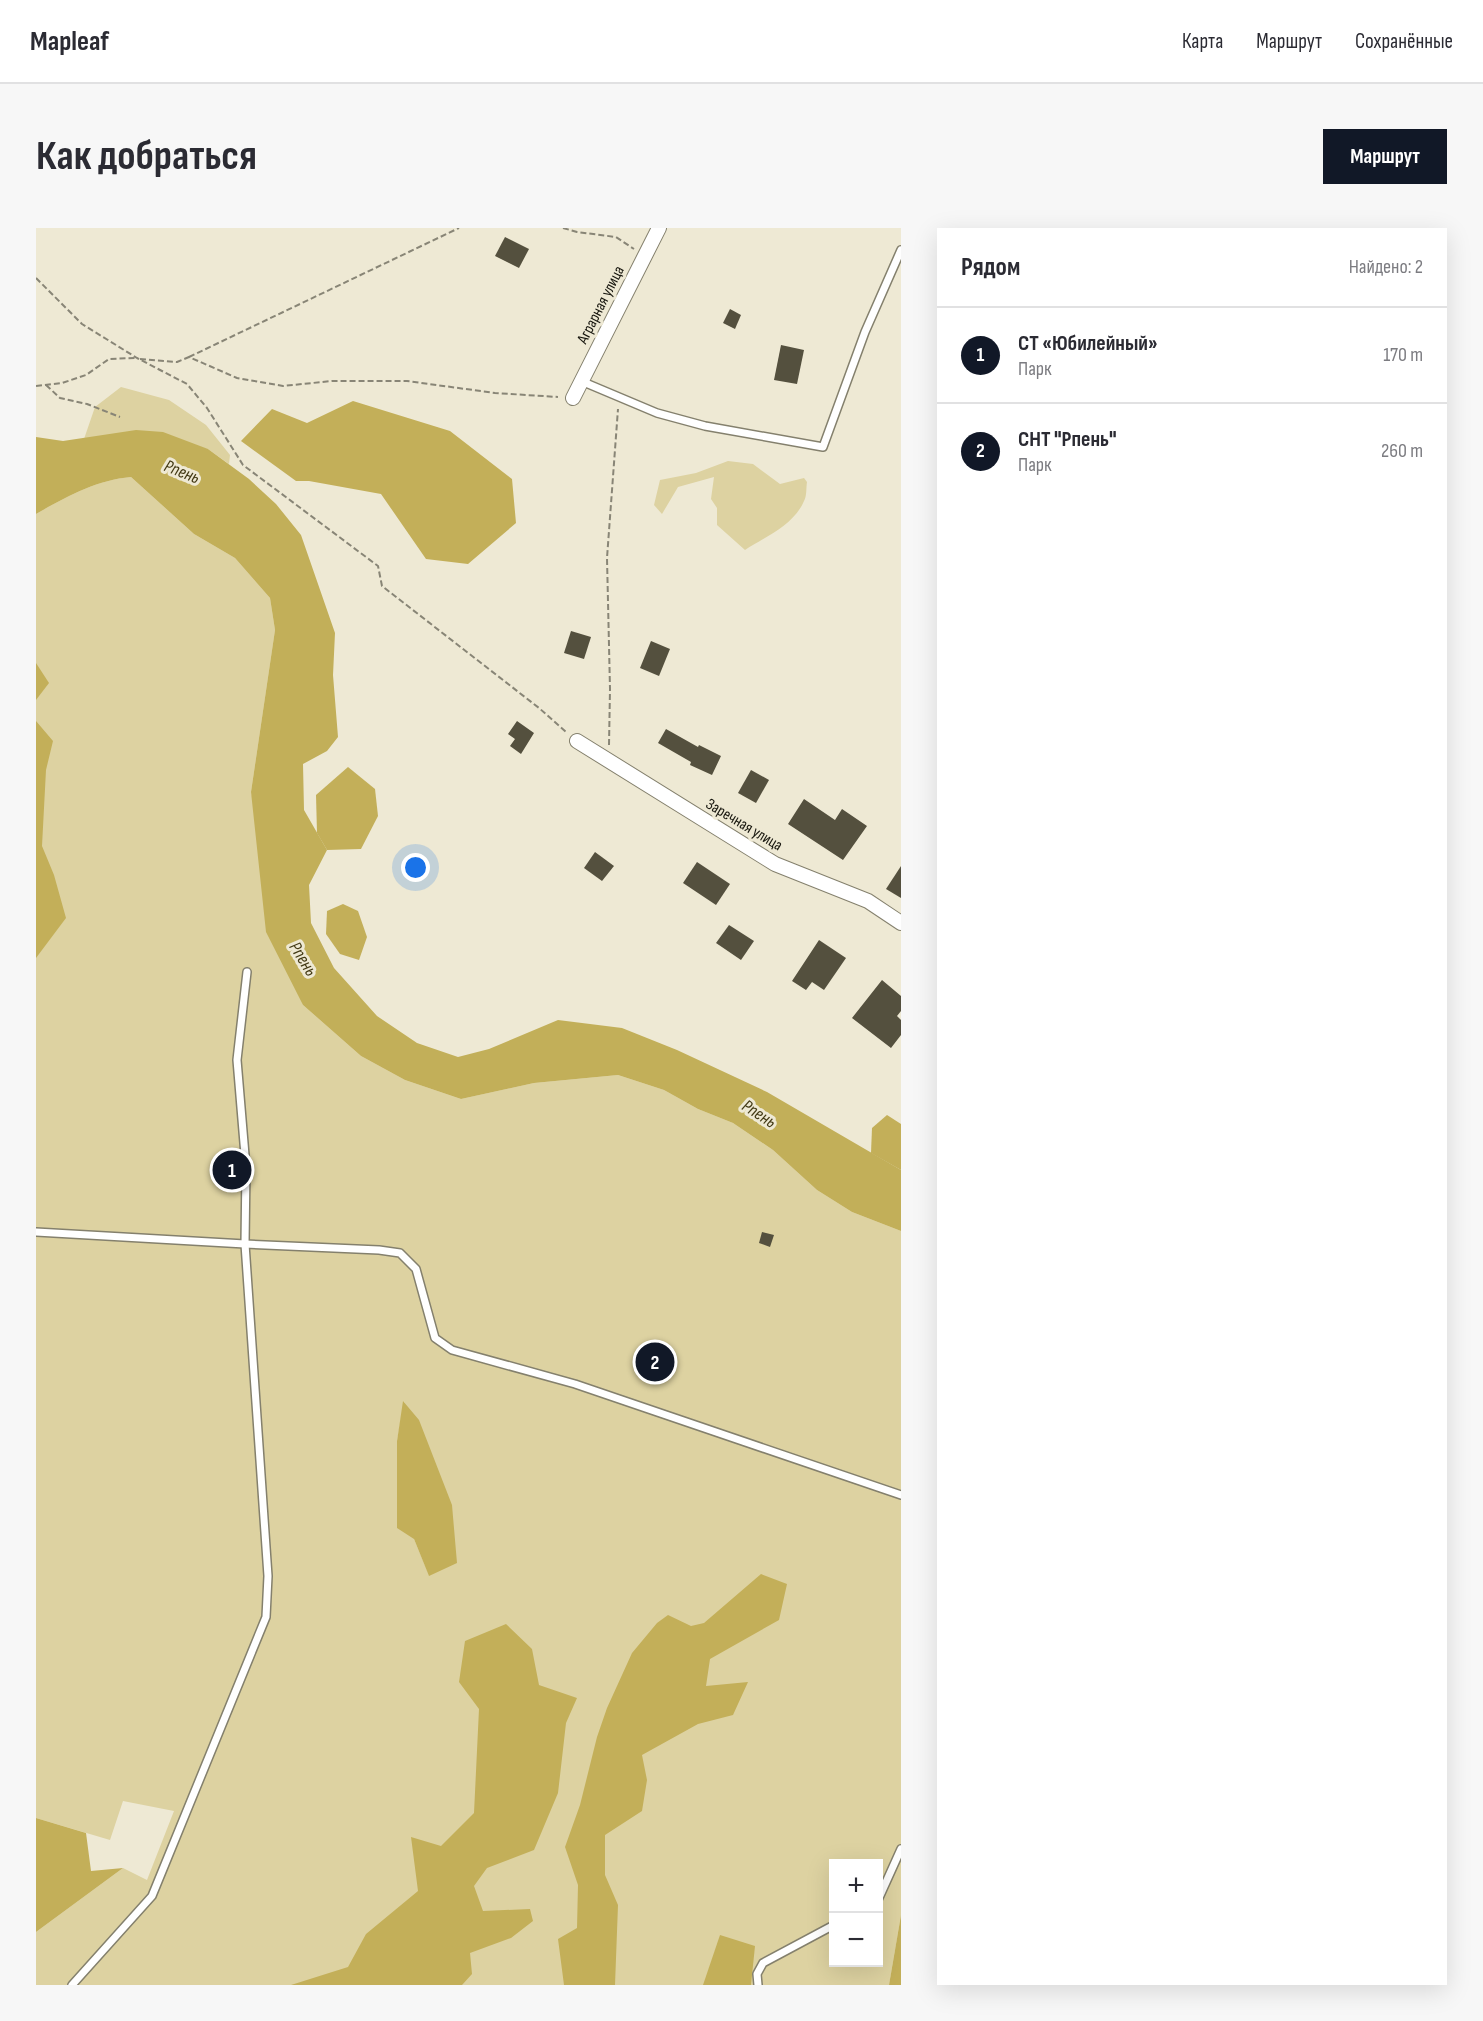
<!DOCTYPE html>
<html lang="ru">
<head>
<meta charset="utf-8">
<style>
  body { margin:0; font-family:"Sofia Sans Condensed",sans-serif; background:#f7f7f7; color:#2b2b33 }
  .controls { position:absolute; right:18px; bottom:18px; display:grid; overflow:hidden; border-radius:0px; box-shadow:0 6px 24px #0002 }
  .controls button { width:54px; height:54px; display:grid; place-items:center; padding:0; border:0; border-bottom:2px solid #e1e1e2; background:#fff; color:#2b2b33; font:30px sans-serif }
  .you { position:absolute; left:380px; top:640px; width:21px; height:21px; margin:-15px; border:4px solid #fff; border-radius:50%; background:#1a73e8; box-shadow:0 0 0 9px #1a73e833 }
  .badge { display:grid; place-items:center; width:39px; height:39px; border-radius:50%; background:#111827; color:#fff; font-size:20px; font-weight:700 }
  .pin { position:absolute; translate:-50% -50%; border:3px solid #fff; box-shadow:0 2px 6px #0006 }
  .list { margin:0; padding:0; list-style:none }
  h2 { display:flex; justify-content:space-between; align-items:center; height:78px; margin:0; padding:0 24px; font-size:26px }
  h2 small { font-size:20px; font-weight:400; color:#7c7c81 }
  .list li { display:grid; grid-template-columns:39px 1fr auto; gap:18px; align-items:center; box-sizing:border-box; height:96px; padding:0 24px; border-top:2px solid #e1e1e2 }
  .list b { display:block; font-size:22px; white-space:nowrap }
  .list p { margin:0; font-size:20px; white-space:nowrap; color:#7c7c81 }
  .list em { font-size:20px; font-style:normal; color:#7c7c81 }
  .map { position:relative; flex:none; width:865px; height:1757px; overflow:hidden; border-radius:0px }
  header { display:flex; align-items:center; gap:36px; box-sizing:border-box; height:84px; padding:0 30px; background:#fff; border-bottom:2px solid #e1e1e2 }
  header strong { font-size:28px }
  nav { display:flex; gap:33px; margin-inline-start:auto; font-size:21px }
  .intro { display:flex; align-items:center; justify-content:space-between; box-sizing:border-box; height:144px; padding:0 36px }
  h1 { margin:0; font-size:42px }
  .button { padding:15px 27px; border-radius:0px; background:#111827; color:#fff; font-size:21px; font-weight:700 }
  main { display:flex; gap:36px; padding:0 36px }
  aside { flex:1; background:#fff; border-radius:0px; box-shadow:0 6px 24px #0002 }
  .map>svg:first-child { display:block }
</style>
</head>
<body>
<header>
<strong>Mapleaf</strong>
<nav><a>Карта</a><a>Маршрут</a><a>Сохранённые</a></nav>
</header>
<div class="intro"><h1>Как добраться</h1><a class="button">Маршрут</a></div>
<main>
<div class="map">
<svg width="865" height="1757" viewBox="0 0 865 1757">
  <rect width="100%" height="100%" fill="#eee9d4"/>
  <g fill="#ddd2a1" fill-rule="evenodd">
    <polygon points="85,159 133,172 170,197 194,227 193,236 172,221 61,209 48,211 59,179"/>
    <path d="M692 233 717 236 744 256 768 250 771 254C770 260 771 268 768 273 758 297 729 309 709 322L681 297V280L675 271 678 249 642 259 626 286 618 277 624 252 660 245Z"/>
    <path d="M95 249 158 306 199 330 234 370 239 402 215 564 267 777 325 828 369 852 425 871 498 855 582 847 628 862 662 881 697 895 737 922 781 962 816 984 865 1003V1687L853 1757H0V1704L87 1640 111 1652 138 1583 87 1573 74 1612 0 1590V286C30 269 60 252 95 249ZM368 1173 393 1347 378 1311 361 1213ZM798 1636H842V1734H798Z"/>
  </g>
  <g fill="#c3af59">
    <polygon points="317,173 414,203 476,251 480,295 432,336 390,331 345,266 273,253 260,253 205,213 236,181 271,195"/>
    <polygon points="0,435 13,455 0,472"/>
    <polygon points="0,493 17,513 10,542 6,618 18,647 30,690 0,730"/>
    <polygon points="312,539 339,561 342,588 325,621 291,622 281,605 280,567"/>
    <polygon points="307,676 322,683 331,709 323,732 304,726 290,706 291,683"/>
    <polygon points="851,887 865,896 865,942 835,925 836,900"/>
    <polygon points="367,1173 383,1192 416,1277 421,1335 393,1348 378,1311 361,1300 361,1213"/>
    <polygon points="725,1346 751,1356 743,1392 674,1431 670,1458 712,1454 697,1487 662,1496 606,1527 611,1552 606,1583 569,1607 569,1647 582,1677 579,1757 528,1757 522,1711 541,1700 542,1657 529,1619 544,1577 561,1509 571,1480 596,1425 621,1395 632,1387 655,1398 668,1395"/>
    <polygon points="470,1396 496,1421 503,1457 541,1470 530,1495 522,1565 498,1622 451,1640 438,1658 447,1683 494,1681 497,1693 475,1710 434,1725 436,1746 426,1757 255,1757 312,1739 330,1706 382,1663 375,1609 405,1618 438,1585 443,1481 423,1454 429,1413"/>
    <polygon points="0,1590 50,1605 55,1643 87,1640 0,1704"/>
    <polygon points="865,1687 865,1757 853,1757"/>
    <polygon points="684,1707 719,1718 715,1757 667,1757"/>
  </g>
  <path fill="#c2af59" d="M100 202 127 204 172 221 213 251 240 276 265 307 299 405 297 447 302 509 291 523 267 536 268 582 291 622 273 657 275 695 298 740 341 788 381 815 422 829 453 821 522 792 586 800 641 822 731 864 865 942V1003L816 984 781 962 737 922 697 895 662 881 628 862 582 847 498 855 425 871 369 852 325 828 267 777 230 704 215 564 239 402 234 370 199 330 158 306 95 249C60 252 30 269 0 286V209L27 213Z"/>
  <g fill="#54503e">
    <polygon points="469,9 493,21 483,40 459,28"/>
    <polygon points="694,81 705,87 699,101 687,95"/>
    <polygon points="745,117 768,122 761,156 738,152"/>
    <polygon points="535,403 555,409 548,431 528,425"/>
    <polygon points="615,413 634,421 623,448 604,440"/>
    <polygon points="481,493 498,505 485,526 474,518 479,511 472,506"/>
    <polygon points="630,501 662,519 663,517 685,528 676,547 654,537 655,534 622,515"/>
    <polygon points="715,542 733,552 720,575 702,565"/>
    <polygon points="768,571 799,592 806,581 831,598 807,632 752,596"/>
    <polygon points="559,624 578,638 566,653 548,640"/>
    <polygon points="661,634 694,656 680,677 647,655"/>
    <polygon points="865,638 865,670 850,661"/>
    <polygon points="693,697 718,713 705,732 680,715"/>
    <polygon points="783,712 810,730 788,762 776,754 770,762 756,753"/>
    <polygon points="846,752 865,768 865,783 861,788 865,792 865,807 855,820 816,790"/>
    <polygon points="726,1004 738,1007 734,1019 723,1015"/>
  </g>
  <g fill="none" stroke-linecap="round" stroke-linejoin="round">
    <defs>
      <g id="service">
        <polyline points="545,153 621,185 669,198 787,219 829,104 865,22"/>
        <polyline points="0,1004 209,1016 343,1022 364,1025 380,1041 399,1110 416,1122 539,1156 865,1267"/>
        <polyline points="842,1672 865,1621"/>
        <polyline points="36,1757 116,1668 230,1389 232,1348 209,1016 210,939 201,832 211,744"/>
        <polyline points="722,1757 721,1746 727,1735 798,1697"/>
      </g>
      <g id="minor">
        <polyline points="537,170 623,0"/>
        <polyline points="541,513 739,636 832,673 865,695"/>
      </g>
    </defs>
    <use href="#service" stroke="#84806d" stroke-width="10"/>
    <use href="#minor" stroke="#84806d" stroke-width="16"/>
    <g stroke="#888576" stroke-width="2" stroke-dasharray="6 3" stroke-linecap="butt">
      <polyline points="527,0 541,4 580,9 598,21"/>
      <polyline points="0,50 46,96 101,130 151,156 171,180 207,237 342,338 346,358 503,480 530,504"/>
      <polyline points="153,129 423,0"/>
      <polyline points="104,131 141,134 153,129 201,150 247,158 296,153 371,153 459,165 522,169"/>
      <polyline points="10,157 24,170 51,176 84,189"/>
      <polyline points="0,158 26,155 50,147 73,131 99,130"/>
      <polyline points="573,517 574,461 571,330 582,181"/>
    </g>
    <use href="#service" stroke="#fff" stroke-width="7"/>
    <use href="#minor" stroke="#fff" stroke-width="14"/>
  </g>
  <g text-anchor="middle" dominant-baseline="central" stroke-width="6" stroke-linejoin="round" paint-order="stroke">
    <g font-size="16" fill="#17160e" stroke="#eee9d4">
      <text transform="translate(565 77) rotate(-63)">Аграрная улица</text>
      <text transform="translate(708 597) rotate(31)">Заречная улица</text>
    </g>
    <g font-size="18" font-style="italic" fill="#433a15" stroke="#eee9d4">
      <text transform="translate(146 244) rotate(22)">Рпень</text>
      <text transform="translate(267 731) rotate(58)">Рпень</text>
      <text transform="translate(723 886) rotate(33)">Рпень</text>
    </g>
  </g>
</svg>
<div class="controls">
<button>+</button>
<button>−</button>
</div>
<div class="you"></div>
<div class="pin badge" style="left:196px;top:942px">1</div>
<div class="pin badge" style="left:619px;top:1134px">2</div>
</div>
<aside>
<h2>Рядом<small>Найдено: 2</small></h2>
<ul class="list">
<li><span class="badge">1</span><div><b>СТ «Юбилейный»</b><p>Парк</p></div><em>170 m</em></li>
<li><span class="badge">2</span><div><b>СНТ &quot;Рпень&quot;</b><p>Парк</p></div><em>260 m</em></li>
</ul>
</aside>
</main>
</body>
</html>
